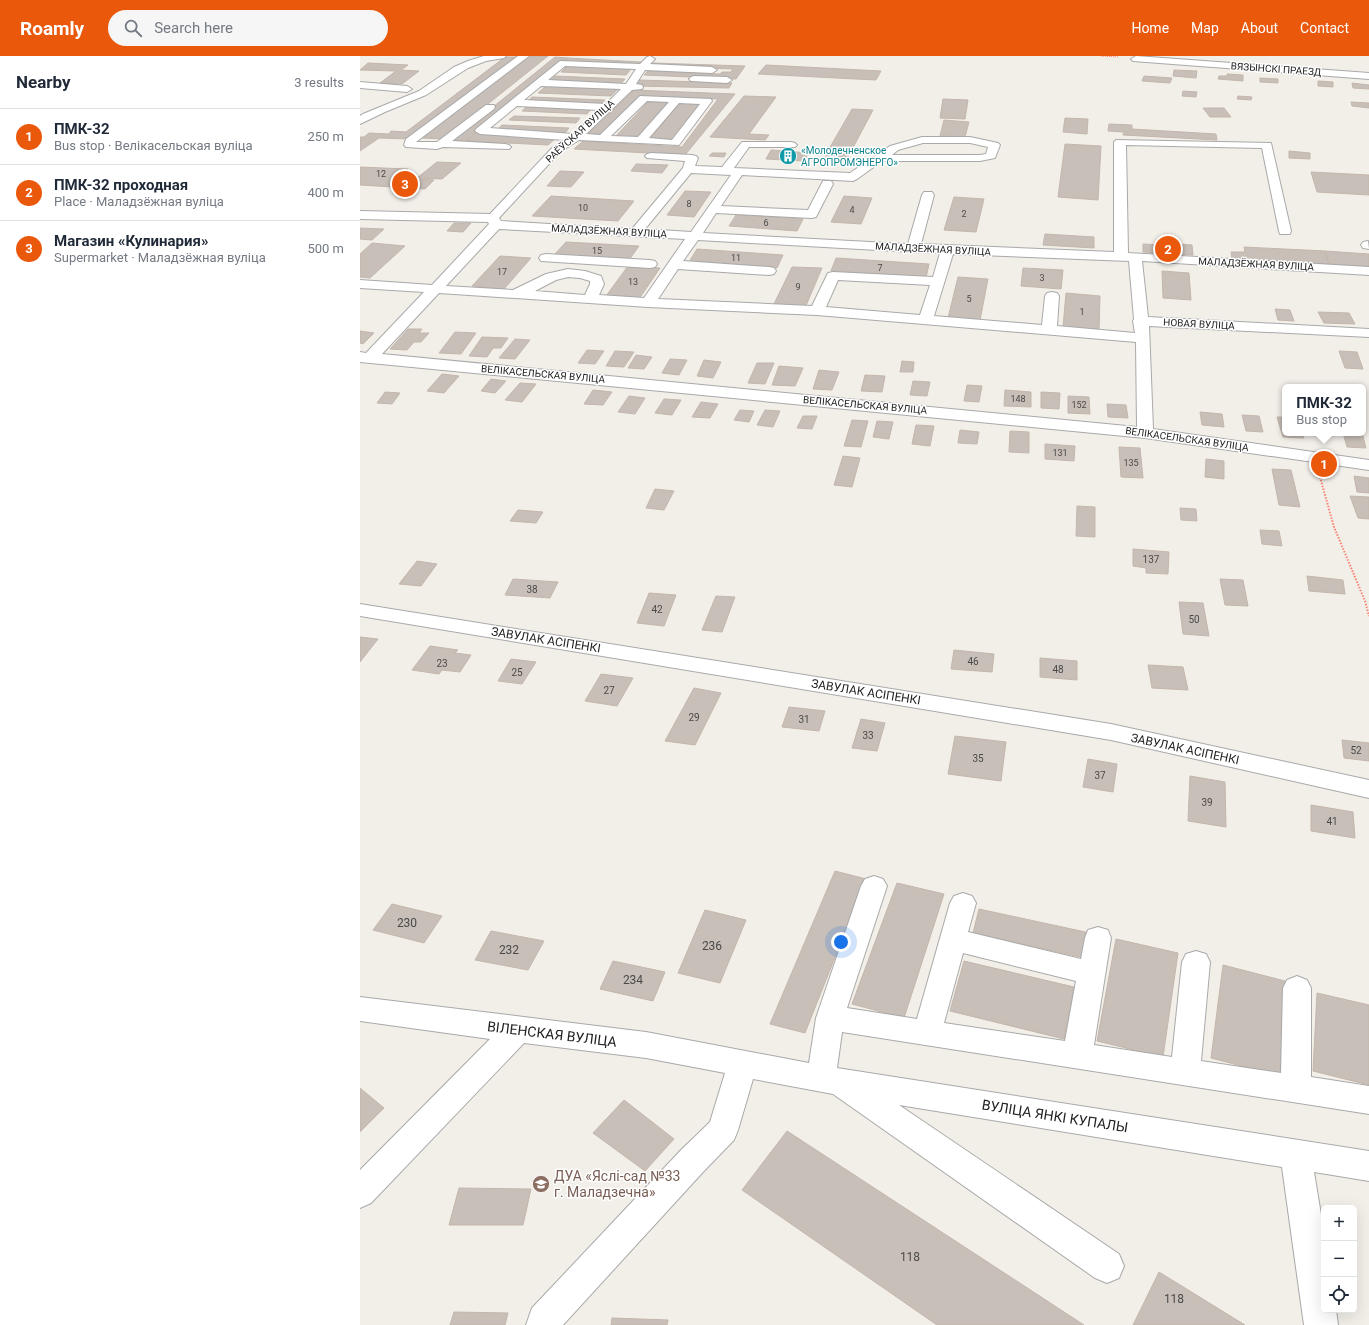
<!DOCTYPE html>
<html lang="en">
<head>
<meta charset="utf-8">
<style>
  body { margin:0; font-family:Roboto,sans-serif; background:#f6f6f7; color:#1f2937 }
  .controls { position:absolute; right:12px; bottom:12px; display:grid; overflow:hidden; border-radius:6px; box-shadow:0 4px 16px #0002 }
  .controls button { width:36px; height:36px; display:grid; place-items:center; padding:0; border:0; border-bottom:1px solid #e0e1e3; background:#fff; color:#1f2937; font:20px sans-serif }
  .you { position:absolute; left:481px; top:886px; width:14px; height:14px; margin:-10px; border:3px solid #fff; border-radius:50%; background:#1a73e8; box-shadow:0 0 0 6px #1a73e833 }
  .badge { display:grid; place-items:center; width:26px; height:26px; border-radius:50%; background:#ea580c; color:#fff; font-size:13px; font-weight:700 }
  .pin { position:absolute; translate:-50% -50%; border:2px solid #fff; box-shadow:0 1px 4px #0006 }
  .popup { position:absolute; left:922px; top:328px; width:84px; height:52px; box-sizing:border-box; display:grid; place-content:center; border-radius:6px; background:#fff; filter:drop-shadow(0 1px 3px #0005); font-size:13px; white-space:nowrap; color:#747a83 }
  .popup b { font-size:15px; color:#1f2937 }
  .popup::after { content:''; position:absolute; left:50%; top:100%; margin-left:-8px; border:8px solid transparent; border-top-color:#fff }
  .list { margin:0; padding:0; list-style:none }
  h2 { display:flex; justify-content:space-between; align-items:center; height:52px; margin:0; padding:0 16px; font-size:17px }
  h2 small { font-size:13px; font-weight:400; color:#747a83 }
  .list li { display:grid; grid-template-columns:26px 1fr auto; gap:12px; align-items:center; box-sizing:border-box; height:56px; padding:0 16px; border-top:1px solid #e0e1e3 }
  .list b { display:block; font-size:15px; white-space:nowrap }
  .list p { margin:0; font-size:13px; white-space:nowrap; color:#747a83 }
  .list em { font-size:13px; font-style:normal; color:#747a83 }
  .icon { flex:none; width:22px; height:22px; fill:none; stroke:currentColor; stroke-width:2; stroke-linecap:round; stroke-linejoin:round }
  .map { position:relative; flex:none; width:1009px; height:1269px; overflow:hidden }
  header { display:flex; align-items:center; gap:24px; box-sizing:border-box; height:56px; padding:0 20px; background:#ea580c; color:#fff }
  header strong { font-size:19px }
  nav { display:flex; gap:22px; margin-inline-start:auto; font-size:14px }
  .search { width:280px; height:36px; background:#f6f6f7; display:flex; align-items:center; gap:10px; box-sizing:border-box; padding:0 14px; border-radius:22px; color:#747a83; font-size:15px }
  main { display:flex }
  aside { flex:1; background:#fff }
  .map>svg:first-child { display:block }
</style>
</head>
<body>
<header>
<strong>Roamly</strong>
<div class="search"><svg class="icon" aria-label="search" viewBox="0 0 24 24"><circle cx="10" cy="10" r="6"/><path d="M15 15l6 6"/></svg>Search here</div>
<nav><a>Home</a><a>Map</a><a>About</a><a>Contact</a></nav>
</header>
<main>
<aside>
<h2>Nearby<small>3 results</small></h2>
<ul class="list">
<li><span class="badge">1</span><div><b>ПМК-32</b><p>Bus stop · Велікасельская вуліца</p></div><em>250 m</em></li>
<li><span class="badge">2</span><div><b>ПМК-32 проходная</b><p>Place · Маладзёжная вуліца</p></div><em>400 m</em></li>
<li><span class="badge">3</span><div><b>Магазин «Кулинария»</b><p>Supermarket · Маладзёжная вуліца</p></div><em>500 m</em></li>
</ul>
</aside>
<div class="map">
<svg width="1009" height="1269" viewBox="0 0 1009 1269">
  <rect width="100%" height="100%" fill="#f2efe9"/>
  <g fill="#c7bfb8" stroke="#c4b6ab">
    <polygon points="167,0 188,0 84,83 60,82"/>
    <polygon points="145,1 159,1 49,83 19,82 0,95 0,81 4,81 9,77 29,78 31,75 46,76"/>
    <polygon points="195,1 208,2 106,85 92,84"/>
    <polygon points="208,2 281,6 277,9 203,6"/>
    <polygon points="8,7 48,9 41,14 59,15 42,28 20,27 36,15 0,14"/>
    <polygon points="293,7 385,10 376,23 284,19 288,15 360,18 362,16 371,16 373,13 290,10"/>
    <polygon points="406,9 521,15 516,24 398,18"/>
    <polygon points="207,10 271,13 266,19 201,16"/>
    <polygon points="814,14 837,15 836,22 813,20"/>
    <polygon points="867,18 883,19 883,25 858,23 859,20 867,20"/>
    <polygon points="195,20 265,23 260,29 188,26"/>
    <polygon points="784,20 812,22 810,27 782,25"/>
    <polygon points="900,22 918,23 918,27 900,26"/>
    <polygon points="279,24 372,27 369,32 275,30"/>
    <polygon points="958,25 973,26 973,31 958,30"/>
    <polygon points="992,27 1009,29 1009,33 993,32"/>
    <polygon points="186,30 259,32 251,40 178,37"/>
    <polygon points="274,34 375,38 325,99 214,93 223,85 322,91 358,43 280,40 242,79 228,78"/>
    <polygon points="823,35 837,36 836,41 822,40"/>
    <polygon points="384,40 416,41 389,78 409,79 405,84 350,81"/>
    <polygon points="878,40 892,41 891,44 877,43"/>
    <polygon points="172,41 245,44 240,49 167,46"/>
    <polygon points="583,43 608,44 605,63 580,62"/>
    <polygon points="288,46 309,47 276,83 254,82"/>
    <polygon points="321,46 341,47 310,84 289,83"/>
    <polygon points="991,46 1009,47 1009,52 992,50"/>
    <polygon points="167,50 231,53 227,58 162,55"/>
    <polygon points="843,52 864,52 871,61 850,61"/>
    <polygon points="492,53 513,54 488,101 465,100"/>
    <polygon points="154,60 220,62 216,67 149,64"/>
    <polygon points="705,62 728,63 727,78 703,76"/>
    <polygon points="584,64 609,66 605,81 580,80"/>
    <polygon points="749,68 772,69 772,73 856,78 857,84 763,79 764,76 748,75"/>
    <polygon points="142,69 209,72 205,77 137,74"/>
    <polygon points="115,77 196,82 188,89 106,85"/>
    <polygon points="705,88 741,90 738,144 698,141"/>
    <polygon points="411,94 449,97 444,105 406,103"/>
    <polygon points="929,95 950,97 950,103 929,102"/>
    <polygon points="352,97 366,97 364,101 349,100"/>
    <polygon points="77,106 101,107 82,123 57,122"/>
    <polygon points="276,108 308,109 302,117 271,115"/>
    <polygon points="0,111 48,113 37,122 74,124 65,133 0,129"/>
    <polygon points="200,115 224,116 211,131 187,130"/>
    <polygon points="951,116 1009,119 1009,139 957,136"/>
    <polygon points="325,135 351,136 334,161 307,159"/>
    <polygon points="191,140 274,145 258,165 172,160"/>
    <polygon points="484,140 512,142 501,168 471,166"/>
    <polygon points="594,141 624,143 616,176 584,174"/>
    <polygon points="376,159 443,163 437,175 369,170"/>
    <polygon points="94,167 111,167 103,176 87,175"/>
    <polygon points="0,172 24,173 12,184 0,183"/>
    <polygon points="685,178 734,181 734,192 683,189"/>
    <polygon points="206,186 279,190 269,204 194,199"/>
    <polygon points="12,187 45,190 10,222 0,221 0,198"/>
    <polygon points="802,187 832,189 833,199 783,196 783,188 802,189"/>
    <polygon points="884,191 965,195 969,208 872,203 871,196 885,196"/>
    <polygon points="337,193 423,199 417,212 329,206"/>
    <polygon points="965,195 1009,198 1009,211 969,208"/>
    <polygon points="140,200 171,202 144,233 112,230"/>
    <polygon points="476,202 569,208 566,222 471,215"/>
    <polygon points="268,210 300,212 279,243 246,240"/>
    <polygon points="432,211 462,212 445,252 413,250"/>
    <polygon points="663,212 703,214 701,233 661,230"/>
    <polygon points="802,215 829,217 831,244 803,242"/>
    <polygon points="598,221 628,223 620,264 588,262"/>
    <polygon points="706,237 740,240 739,274 703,271"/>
    <polygon points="915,253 930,254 934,265 918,264"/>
    <polygon points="958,256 989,257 995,268 964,267"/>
    <polygon points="48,273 62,273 59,277 69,277 61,286 54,286 47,294 30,293"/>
    <polygon points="0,275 14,277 3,288 0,287"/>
    <polygon points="95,276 116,277 101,298 79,297"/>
    <polygon points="122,281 148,282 141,292 133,292 127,301 109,300"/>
    <polygon points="155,283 170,284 155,303 139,302"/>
    <polygon points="227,294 244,295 235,308 218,307"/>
    <polygon points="255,295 274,296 264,311 246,310"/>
    <polygon points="979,295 997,296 1003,313 985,312"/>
    <polygon points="276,299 292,301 284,313 268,312"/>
    <polygon points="310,303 327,304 319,319 302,317"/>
    <polygon points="344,304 361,306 353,322 337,320"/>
    <polygon points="542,305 554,306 553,316 540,316"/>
    <polygon points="397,307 414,307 405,328 388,327"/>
    <polygon points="419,310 443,312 435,330 412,329"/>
    <polygon points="459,314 479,316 472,334 453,333"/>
    <polygon points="82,318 99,320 84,337 67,335"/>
    <polygon points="505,319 525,320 522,336 501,335"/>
    <polygon points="131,323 146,325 135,337 121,335"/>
    <polygon points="553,325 570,326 567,340 550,339"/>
    <polygon points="160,327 176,328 162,346 145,344"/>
    <polygon points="607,329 622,330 619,346 604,345"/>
    <polygon points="233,334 252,336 243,349 224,348"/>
    <polygon points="645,334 671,336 671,351 644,350"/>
    <polygon points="25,336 40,337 32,348 17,347"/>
    <polygon points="681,336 700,337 699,353 681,352"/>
    <polygon points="269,340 285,342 275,358 258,356"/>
    <polygon points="708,340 729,341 730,358 708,357"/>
    <polygon points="304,343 321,344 312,359 295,357"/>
    <polygon points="341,346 358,348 350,362 332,361"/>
    <polygon points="747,348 766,349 768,362 748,361"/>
    <polygon points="380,354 394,355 389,366 374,364"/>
    <polygon points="405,354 420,355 413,371 397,369"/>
    <polygon points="840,356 862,358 864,371 842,369"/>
    <polygon points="882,359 899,360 903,376 886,375"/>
    <polygon points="443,360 457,360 452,373 437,372"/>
    <polygon points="917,361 925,361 925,377 942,377 944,382 923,381"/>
    <polygon points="492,364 508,365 501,391 484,390"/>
    <polygon points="517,365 533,366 529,383 513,381"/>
    <polygon points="556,369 574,370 570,390 552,388"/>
    <polygon points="600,374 619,376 617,388 598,387"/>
    <polygon points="650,375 669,376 669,397 649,396"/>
    <polygon points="983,377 1002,377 1006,392 987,391"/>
    <polygon points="685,388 715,390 714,405 685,403"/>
    <polygon points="759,391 780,392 783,422 761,421"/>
    <polygon points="483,400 500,402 492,431 474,429"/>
    <polygon points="846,403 864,405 864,423 845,421"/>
    <polygon points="912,413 931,414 940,451 919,449"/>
    <polygon points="994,420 1009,422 1009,437 997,436"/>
    <polygon points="295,433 314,435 304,454 286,452"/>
    <polygon points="990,440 1009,441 1009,463 998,462"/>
    <polygon points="717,450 735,451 735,481 716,480"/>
    <polygon points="820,452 836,453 837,465 821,464"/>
    <polygon points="158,454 183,456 176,467 150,465"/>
    <polygon points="900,474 919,475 922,490 902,488"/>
    <polygon points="773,493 809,496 808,518 786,517 786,512 773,510"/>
    <polygon points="57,505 77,508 61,530 39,528"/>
    <polygon points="947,520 983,524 985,538 949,535"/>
    <polygon points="153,523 198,526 190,542 145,539"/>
    <polygon points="860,523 883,524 888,550 865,549"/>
    <polygon points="289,537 316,539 304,570 277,567"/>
    <polygon points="356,540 375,541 362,576 342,574"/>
    <polygon points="819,546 843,547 849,580 823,578"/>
    <polygon points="0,581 18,583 0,606"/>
    <polygon points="70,590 98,594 95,597 111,599 100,616 82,614 79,618 52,614"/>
    <polygon points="594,594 634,598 632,616 591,613"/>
    <polygon points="680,602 717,605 717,624 680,621"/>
    <polygon points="151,603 176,606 162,628 138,625"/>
    <polygon points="788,609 823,611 828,634 792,632"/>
    <polygon points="241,618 273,622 257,650 225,645"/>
    <polygon points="334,632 361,637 335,689 305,685"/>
    <polygon points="429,651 465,655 459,675 422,671"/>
    <polygon points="501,663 525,667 517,695 492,692"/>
    <polygon points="595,680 646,686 641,725 588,718"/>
    <polygon points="982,684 1009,687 1009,705 984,702"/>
    <polygon points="728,703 757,708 753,736 723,731"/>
    <polygon points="830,720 865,726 866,771 828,765"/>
    <polygon points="951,749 993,756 995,782 951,775"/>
    <polygon points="475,815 506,823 445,977 410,968"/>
    <polygon points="537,827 584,838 544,962 492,948"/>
    <polygon points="32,848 82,860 64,887 13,874"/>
    <polygon points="619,853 730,877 725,902 613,877"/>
    <polygon points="345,854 386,864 360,927 318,917"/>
    <polygon points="131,875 184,885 168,914 115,904"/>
    <polygon points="756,883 818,897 803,1001 737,985"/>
    <polygon points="253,905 305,916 293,945 240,933"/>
    <polygon points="604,905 714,931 704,983 590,955"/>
    <polygon points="863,909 925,925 920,1020 851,1002"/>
    <polygon points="957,937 1009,949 1009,1029 953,1015"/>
    <polygon points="0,1032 24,1052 0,1076"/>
    <polygon points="264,1044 314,1083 285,1115 233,1077"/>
    <polygon points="427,1075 724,1269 577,1269 382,1134"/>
    <polygon points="99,1132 171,1133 163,1169 89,1169"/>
    <polygon points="799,1216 885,1269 773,1269"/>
    <polygon points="94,1256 148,1257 145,1269 90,1269"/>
    <polygon points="252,1262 308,1264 307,1269 251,1269"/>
  </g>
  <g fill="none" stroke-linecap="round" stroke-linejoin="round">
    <defs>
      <g id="minor">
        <polygon points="124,0 146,0 144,2 126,5 108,12 66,39 25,56 0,68 0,60 3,58 59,35 94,11 108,5"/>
        <polygon points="158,0 169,0 56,86 77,86 126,49 134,49 135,51 134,53 92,85 145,88 149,89 151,91 149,93 83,91 77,93 46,91 44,89 46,83"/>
        <path d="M290 0 295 3 290 8 352 11 357 14 352 17 285 14 276 28 282 29 283 31 282 33 272 34 226 78 240 79 280 40 351 43 352 45 319 89 219 84 200 96 139 162 141 165 272 173 323 112 325 105 287 102 285 100 287 98 291 97 332 99 336 100 338 102 335 110 362 111 382 86H431L435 87 437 89 435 91H389L374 112 490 117 530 90 562 81H610L638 87 640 89 635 102 620 105H522L497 123 493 125 382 119 361 150 448 154 463 125H471L473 128 456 161 452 162 356 157 343 177 548 188 562 139 564 136H572L574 139 561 188 754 196V86L756 84 911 87 931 175 930 178H920L919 175 902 92 766 89 768 197 1009 211V219L782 205 788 261 1009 273V281L789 270 793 373 1009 404V414L785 382 0 306V296L6 297 64 236 0 232V224L72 229 129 168 128 166 0 163V155L130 158 192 92 205 84 120 78 115 75 116 73 200 5 280 8 287 1ZM205 10 276 13 266 28 188 24ZM181 30 261 33 246 48 164 44ZM287 45 309 46 278 81 251 80ZM319 47 340 48 312 84 289 82ZM157 50 239 54 214 78 130 72ZM563 87H610L628 91 626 98 620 99H532L538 94ZM331 117 371 119 331 176 285 173ZM139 173 325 183 284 242 239 239 244 228 241 220 225 215 208 213 186 218 153 234 86 230ZM338 184 553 196 580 197 573 221 473 216 468 217 452 250 298 243 318 213 409 219 414 218 416 215 414 212 409 211 323 205ZM593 198 769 205 774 263 773 265 775 277 697 270 699 240 697 237 692 236 687 237 685 240 682 269 574 260ZM208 221 220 222 230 225V228L225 239 175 235 196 224ZM478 224 570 229 560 259 466 251ZM79 237 288 251 457 259 776 286 777 371 22 298Z"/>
        <polygon points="776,0 1009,17 1009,23 773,5 771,3"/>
        <polygon points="334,20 367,21 372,24 367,27 331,25 329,23 331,21"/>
        <polygon points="0,26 47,30 52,33 47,36 0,32"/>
        <polygon points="1008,185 1009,193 1003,192 1001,189 1003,186"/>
        <polygon points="186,198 290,204 295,205 297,208 295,211 290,212 181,205 179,202 181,199"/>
        <polygon points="0,548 751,668 1009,724 1009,742 751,684 0,560"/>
        <path d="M514 820 523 823 527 830 487 952 557 963 590 847 594 840 603 837 612 840 616 847 608 876 721 903 725 882 728 874 738 871 748 874 751 882 734 989 812 1001 822 906 826 898 836 895 846 898 850 906 841 1005 921 1017 923 932 927 924 937 920 947 924 951 932V1021L1009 1030V1058L482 976 477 1012 1009 1095V1125L954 1116 964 1177V1254H976L978 1269H944L922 1111 539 1049 759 1198 764 1210 759 1222 747 1227 735 1222 473 1038 393 1023 378 1074 374 1084 343 1116 203 1269H166L172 1252 321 1094 350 1066 365 1017 286 1002 164 987 11 1147 0 1152V1114L130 983 0 965V941L286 976 449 1007 456 962 501 830 505 823ZM603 897 716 925 705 985 584 967Z"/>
      </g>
    </defs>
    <use href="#minor" stroke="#a9a9a9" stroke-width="2"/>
    <polyline stroke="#fa8072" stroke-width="1" stroke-dasharray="1 1" stroke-linecap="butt" points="741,0 759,1"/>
    <polyline stroke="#fa8072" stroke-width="2" stroke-dasharray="1.5 1.5" stroke-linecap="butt" points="960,421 974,471 1005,545 1009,560"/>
    <use href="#minor" fill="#fff" fill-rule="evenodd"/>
  </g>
  <defs>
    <symbol id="building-disc" viewBox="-11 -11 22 22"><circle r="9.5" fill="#0f9aa8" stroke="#fff"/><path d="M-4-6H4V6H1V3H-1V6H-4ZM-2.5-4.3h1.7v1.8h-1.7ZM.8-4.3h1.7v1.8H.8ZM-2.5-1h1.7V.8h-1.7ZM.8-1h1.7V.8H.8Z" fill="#fff"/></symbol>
    <symbol id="school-disc" viewBox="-11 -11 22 22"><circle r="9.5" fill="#8d6e63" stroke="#fff"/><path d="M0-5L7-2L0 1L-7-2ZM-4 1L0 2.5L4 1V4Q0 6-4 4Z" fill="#fff"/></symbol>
  </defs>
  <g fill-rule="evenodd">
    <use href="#building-disc" x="418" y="90" width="20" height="20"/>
    <use href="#school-disc" x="171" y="1118" width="20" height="20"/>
  </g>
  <g text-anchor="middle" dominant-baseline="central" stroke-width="3" stroke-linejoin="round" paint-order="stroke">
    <g font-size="9" fill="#4b4948">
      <text x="21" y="118">12</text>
      <text x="329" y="148">8</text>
      <text x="223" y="152">10</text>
      <text x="492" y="154">4</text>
      <text x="604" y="158">2</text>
      <text x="406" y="167">6</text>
      <text x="237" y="195">15</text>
      <text x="376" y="202">11</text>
      <text x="520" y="212">7</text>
      <text x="142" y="216">17</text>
      <text x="682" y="222">3</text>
      <text x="273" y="226">13</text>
      <text x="438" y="231">9</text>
      <text x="609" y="243">5</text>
      <text x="722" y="256">1</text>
      <text x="658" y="343">148</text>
      <text x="719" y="349">152</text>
      <text x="700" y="397">131</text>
      <text x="771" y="407">135</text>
    </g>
    <g font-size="10" fill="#222" stroke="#fff">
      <text transform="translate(916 13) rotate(4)">ВЯЗЫНСКІ ПРАЕЗД</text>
      <text transform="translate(220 75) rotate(-42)">РАЁЎСКАЯ ВУЛІЦА</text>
      <text transform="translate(249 175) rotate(3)">МАЛАДЗЁЖНАЯ ВУЛІЦА</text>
      <text transform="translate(573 193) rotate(3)">МАЛАДЗЁЖНАЯ ВУЛІЦА</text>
      <text transform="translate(896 208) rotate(3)">МАЛАДЗЁЖНАЯ ВУЛІЦА</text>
      <text transform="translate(839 268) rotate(3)">НОВАЯ ВУЛІЦА</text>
      <text transform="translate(183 318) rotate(5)">ВЕЛІКАСЕЛЬСКАЯ ВУЛІЦА</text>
      <text transform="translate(505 349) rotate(5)">ВЕЛІКАСЕЛЬСКАЯ ВУЛІЦА</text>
      <text transform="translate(827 383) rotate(8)">ВЕЛІКАСЕЛЬСКАЯ ВУЛІЦА</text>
    </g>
    <g font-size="10" fill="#0d838f" stroke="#fff" text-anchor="start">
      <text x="441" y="94">«Молодечненское<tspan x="441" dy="12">АГРОПРОМЭНЕРГО»</tspan></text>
    </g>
    <g font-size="10" fill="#4b4948">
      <text x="791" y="503">137</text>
      <text x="172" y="533">38</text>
      <text x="297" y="553">42</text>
      <text x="834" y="563">50</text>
      <text x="613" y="605">46</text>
      <text x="82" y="607">23</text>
      <text x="698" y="613">48</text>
      <text x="157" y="616">25</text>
      <text x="249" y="634">27</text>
      <text x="334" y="661">29</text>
      <text x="444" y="663">31</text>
      <text x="508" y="679">33</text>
      <text x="996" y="694">52</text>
      <text x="618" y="702">35</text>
      <text x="740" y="719">37</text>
      <text x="847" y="746">39</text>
      <text x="972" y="765">41</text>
    </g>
    <g font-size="12" fill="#222" stroke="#fff">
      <text transform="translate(186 584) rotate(9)">ЗАВУЛАК АСІПЕНКІ</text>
      <text transform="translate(506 636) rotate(9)">ЗАВУЛАК АСІПЕНКІ</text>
      <text transform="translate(825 693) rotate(12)">ЗАВУЛАК АСІПЕНКІ</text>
    </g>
    <g font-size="12" fill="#4b4948">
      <text x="47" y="867">230</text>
      <text x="352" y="890">236</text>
      <text x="149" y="894">232</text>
      <text x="273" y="924">234</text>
      <text x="550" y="1201">118</text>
      <text x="814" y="1243">118</text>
    </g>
    <g font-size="14" fill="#222" stroke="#fff">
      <text transform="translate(192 978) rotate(7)">ВІЛЕНСКАЯ ВУЛІЦА</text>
      <text transform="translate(695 1060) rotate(9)">ВУЛІЦА ЯНКІ КУПАЛЫ</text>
    </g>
    <g font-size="14" fill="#785e54" stroke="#fff" text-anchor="start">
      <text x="194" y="1120">ДУА «Яслі-сад №33<tspan x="194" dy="16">г. Маладзечна»</tspan></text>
    </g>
  </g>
</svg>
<div class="controls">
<button>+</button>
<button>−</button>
<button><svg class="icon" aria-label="locate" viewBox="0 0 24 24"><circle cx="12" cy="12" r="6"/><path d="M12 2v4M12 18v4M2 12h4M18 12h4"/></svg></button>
</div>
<div class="you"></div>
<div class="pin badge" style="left:964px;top:408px">1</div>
<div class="popup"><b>ПМК-32</b>Bus stop</div>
<div class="pin badge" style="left:808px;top:193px">2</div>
<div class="pin badge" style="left:45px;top:128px">3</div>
</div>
</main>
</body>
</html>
